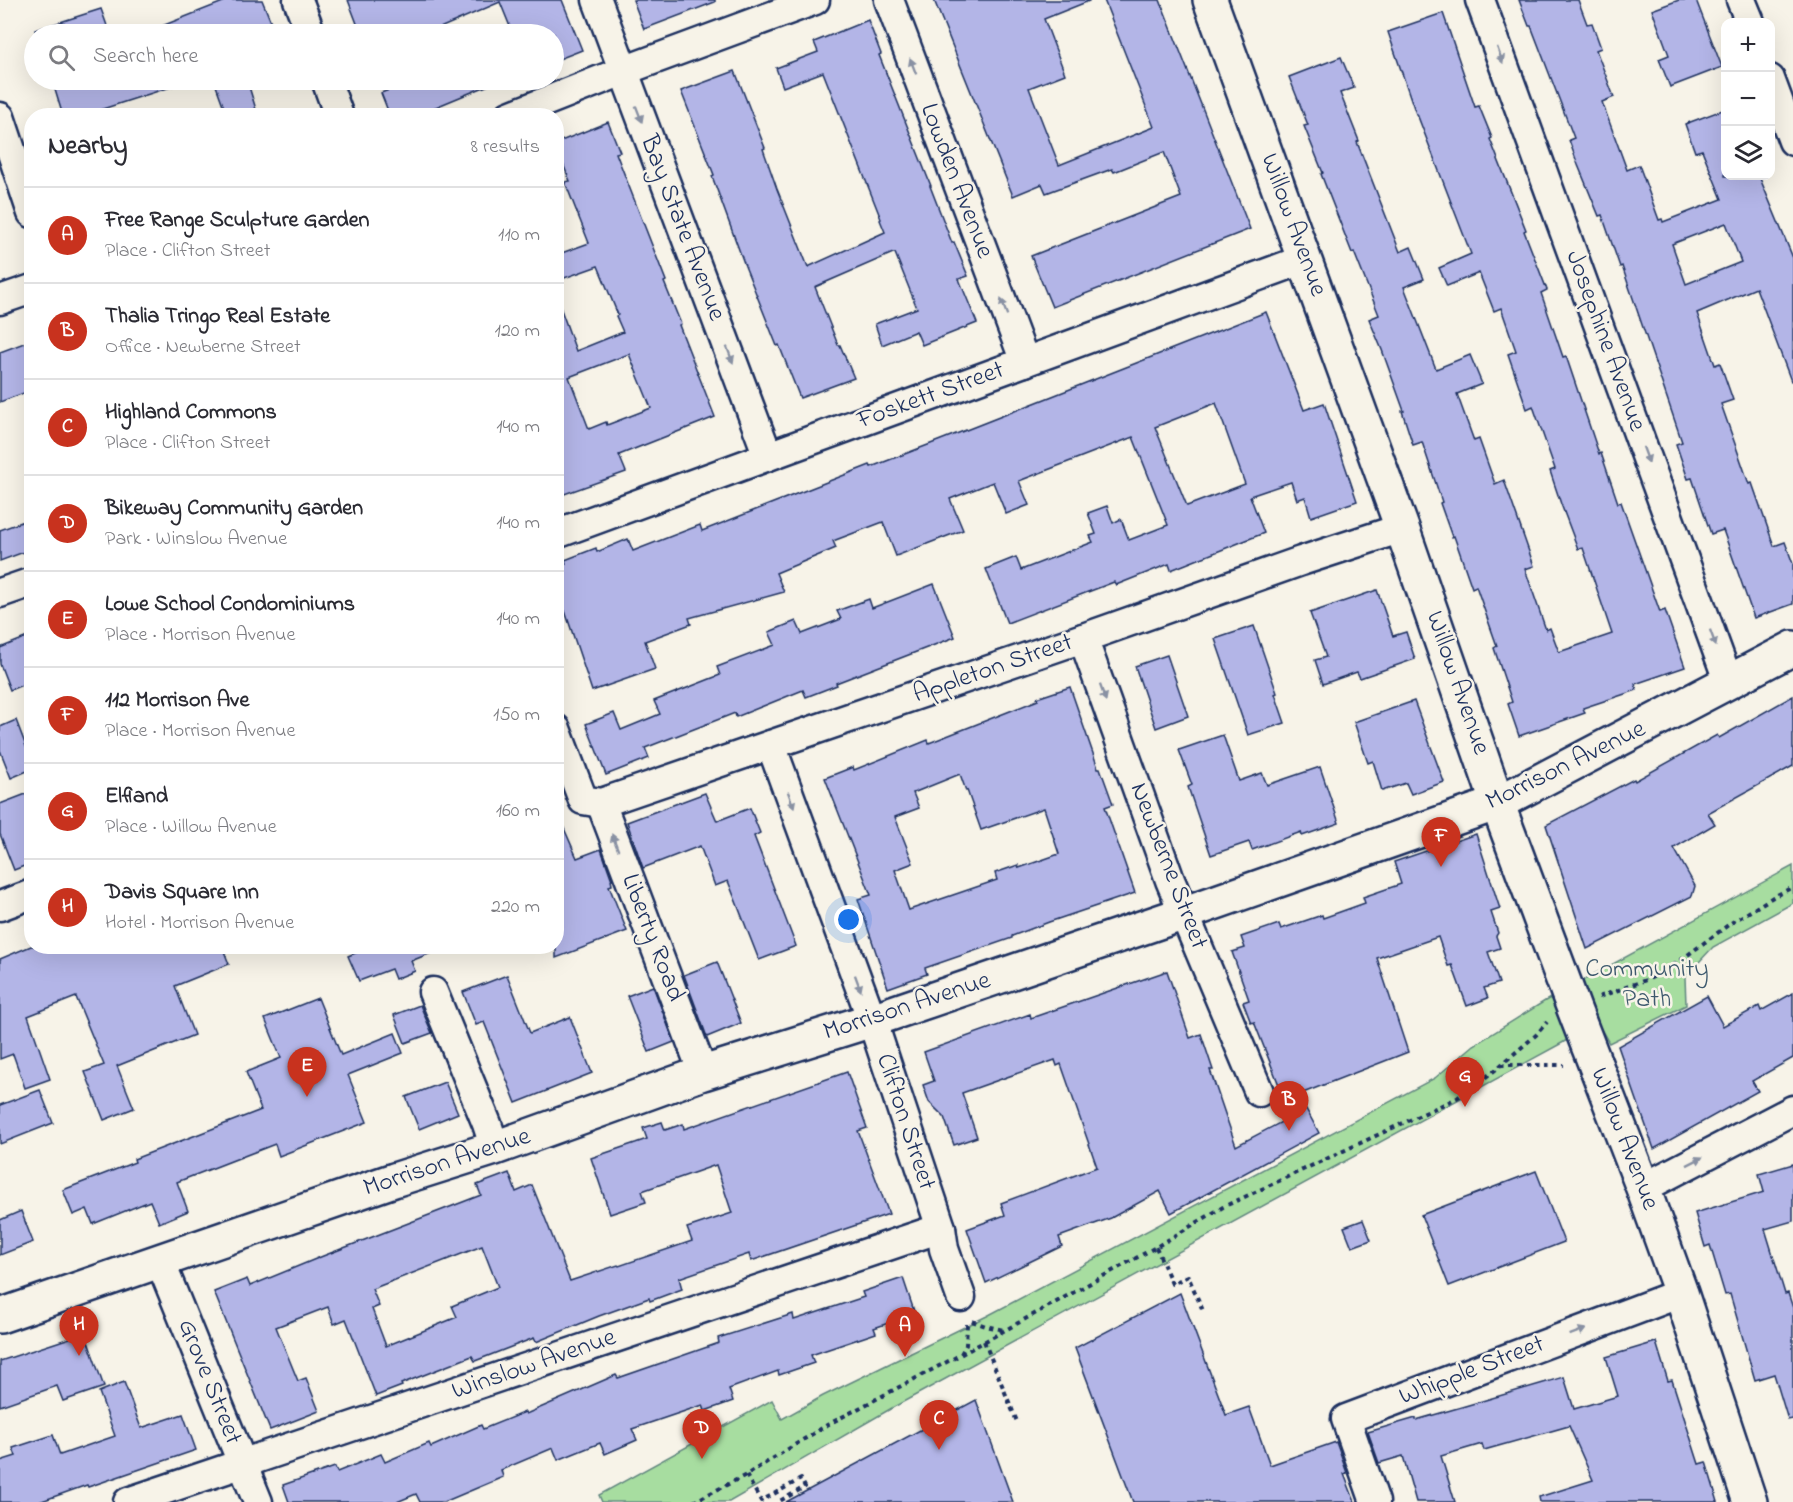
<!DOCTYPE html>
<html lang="en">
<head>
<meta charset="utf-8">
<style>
  body { margin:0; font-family:"Indie Flower",sans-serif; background:#f2f2f3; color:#2b2b33 }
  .controls { position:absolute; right:18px; top:18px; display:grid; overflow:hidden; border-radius:12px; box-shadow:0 6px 24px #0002 }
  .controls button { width:54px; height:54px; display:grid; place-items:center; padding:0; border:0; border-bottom:2px solid #e1e1e2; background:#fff; color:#2b2b33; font:30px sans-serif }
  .you { position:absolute; left:849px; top:920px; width:21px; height:21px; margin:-15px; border:4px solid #fff; border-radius:50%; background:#1a73e8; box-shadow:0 0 0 9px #1a73e833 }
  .badge { display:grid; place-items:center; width:39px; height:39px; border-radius:50%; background:#c8321e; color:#fff; font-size:20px; font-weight:700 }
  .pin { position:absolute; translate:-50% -50px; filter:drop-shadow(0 2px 3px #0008) }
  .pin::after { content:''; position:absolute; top:32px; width:21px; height:18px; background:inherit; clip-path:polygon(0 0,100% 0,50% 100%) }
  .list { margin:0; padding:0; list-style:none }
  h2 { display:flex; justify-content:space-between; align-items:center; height:78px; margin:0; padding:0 24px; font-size:26px }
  h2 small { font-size:20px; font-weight:400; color:#7c7c81 }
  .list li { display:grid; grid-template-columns:39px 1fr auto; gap:18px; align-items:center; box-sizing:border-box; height:96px; padding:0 24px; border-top:2px solid #e1e1e2 }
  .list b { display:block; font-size:22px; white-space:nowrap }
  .list p { margin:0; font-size:20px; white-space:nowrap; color:#7c7c81 }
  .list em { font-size:20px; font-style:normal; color:#7c7c81 }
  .icon { flex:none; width:33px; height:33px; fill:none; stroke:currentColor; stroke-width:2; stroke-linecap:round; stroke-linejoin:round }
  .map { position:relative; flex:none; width:1793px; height:1502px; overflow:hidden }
  .search { position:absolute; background:#fff; box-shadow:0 6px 24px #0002; left:24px; top:24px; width:540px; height:66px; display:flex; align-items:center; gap:15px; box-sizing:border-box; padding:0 21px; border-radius:33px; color:#7c7c81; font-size:22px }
  .panel { position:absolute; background:#fff; box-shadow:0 6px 24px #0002; left:24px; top:108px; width:540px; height:846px; border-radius:24px }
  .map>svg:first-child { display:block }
</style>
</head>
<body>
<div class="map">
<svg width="1793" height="1502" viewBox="0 0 1793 1502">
  <rect width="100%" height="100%" fill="#f7f3e8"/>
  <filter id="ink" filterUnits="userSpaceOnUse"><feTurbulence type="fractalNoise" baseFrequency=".0167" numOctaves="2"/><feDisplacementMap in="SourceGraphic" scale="12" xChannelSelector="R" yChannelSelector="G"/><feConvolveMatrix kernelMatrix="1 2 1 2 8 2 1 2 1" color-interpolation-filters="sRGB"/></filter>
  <g filter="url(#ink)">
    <polygon fill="#a7dda0" stroke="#61867f" stroke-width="1.5" points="1793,866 1793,903 1713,947 1685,977 1686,1005 1609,1043 1597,1022 1562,1043 892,1408 729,1502 602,1502 599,1495 772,1400 782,1419 823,1396 987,1316 1435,1078 1474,1045 1545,1001"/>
    <g fill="#b3b5e7" stroke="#1b2f5e" stroke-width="1.5" fill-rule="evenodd">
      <polygon points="228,0 262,0 271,22 239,34 144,34 144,33"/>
      <polygon points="348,0 562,0 582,50 554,61 554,34 513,34 500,2 426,34 361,34"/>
      <polygon points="633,0 715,0 715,2 644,29"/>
      <polygon points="934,0 1089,0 1089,1 1044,19 1065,74 1029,88 1059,165 1154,127 1104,0 1160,0 1250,229 1052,307 1031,256 1181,197 1164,152 1114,172 1112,169 1046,193 1042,184 1013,196"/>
      <path d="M1519 0H1578L1587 24 1592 23 1601 48 1596 50 1614 97 1602 102 1627 170 1639 165 1659 220 1662 219 1663 222 1722 199 1702 150 1695 152 1685 124 1725 109V176H1759L1793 258V380L1791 381 1756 288 1697 313 1715 365 1720 363 1733 400 1721 404 1749 484 1752 483 1774 546 1785 542 1793 564V604L1754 618 1723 530 1711 534 1692 478 1688 479 1676 444 1682 442 1622 266 1620 267 1602 215 1599 216 1578 165 1569 140 1574 138 1531 26H1529ZM1726 223 1741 262 1686 284 1672 244Z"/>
      <polygon points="1679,0 1696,0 1722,67 1670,87 1659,59 1669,55 1652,10"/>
      <polygon points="101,9 110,34 36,34 35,30"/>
      <polygon points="1443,13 1475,107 1479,106 1492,138 1490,139 1526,230 1524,231 1547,290 1541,293 1563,357 1566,356 1599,454 1601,453 1618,503 1621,502 1660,612 1665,610 1685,667 1635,684 1637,690 1583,708 1585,713 1519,736 1508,704 1512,702 1494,648 1497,646 1476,586 1472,588 1454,536 1452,537 1440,503 1442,502 1422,442 1413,445 1402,411 1404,411 1382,350 1369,319 1379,315 1354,252 1352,253 1321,174 1323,173 1304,126 1308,125 1289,77 1341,57 1354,88 1340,93 1359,141 1357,142 1400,252 1411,247 1424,279 1404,287 1436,369 1470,355 1482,384 1457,394 1474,441 1479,439 1495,484 1504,480 1534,566 1525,569 1546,630 1550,628 1559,652 1612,634 1583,548 1578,549 1561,504 1550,471 1555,469 1533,406 1527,409 1508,354 1516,351 1501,308 1494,311 1479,273 1447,286 1439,268 1471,254 1417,114 1416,114 1388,32"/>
      <polygon points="868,20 881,54 879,55 931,186 930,186 952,243 954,242 968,276 959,279 977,323 922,345 916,331 882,345 875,324 917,308 895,253 893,253 815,287 838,345 840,345 854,378 800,398 779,345 777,346 745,266 712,176 714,175 681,91 735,71 765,148 763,149 777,189 808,267 885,232 880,220 881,219 823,72 783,87 776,68 818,52 814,42"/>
      <polygon points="52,80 179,80 180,84 81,116 63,116"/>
      <polygon points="214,80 247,80 258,116 227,116"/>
      <polygon points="415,80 501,80 414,116 390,116 381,93"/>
      <path d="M608 122 620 152 616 153 666 281 664 282 681 324 679 325 715 417 619 455 626 472 556 497V305L559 304 576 351 623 332 616 316 618 315 598 266 556 281V255L589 243 565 182 570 181 556 147V143ZM629 354 651 408 607 425 606 422 589 429 569 377Z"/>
      <path d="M1266 312 1304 410 1324 403 1357 501 1311 517 1305 497 1297 500 1291 482 1250 496 1264 533 1171 570 1169 564 1116 585 1114 582 1007 623 986 569 1016 557 1021 570 1093 542 1090 536 1096 534 1088 513 1107 506 1113 523 1121 519 1129 540 1168 525 1133 437 1019 481 1029 505 1006 514 993 482 950 499 963 530 896 556 883 522 833 541 836 548 776 573 784 592 689 618 691 624 645 641 655 669 592 691 565 611 556 614V568L566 564 565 560 596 548 597 552 628 539 633 551 700 525 702 531 870 465 871 467 928 445ZM1216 403 1245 484 1187 506 1155 427Z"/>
      <polygon points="32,340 32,390 0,402 0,352"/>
      <polygon points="32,518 32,549 0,561 0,530"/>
      <polygon points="934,584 955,637 836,683 837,685 806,697 803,690 736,717 735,713 645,748 649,758 606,775 586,724 614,713 621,730 660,714 654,701 720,675 717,667 775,645 769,632 796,621 802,634 841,619 837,611 869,599 872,608"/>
      <polygon points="1377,590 1393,636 1406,632 1415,659 1360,678 1357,672 1323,684 1315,660 1326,657 1310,613"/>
      <polygon points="1254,626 1277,693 1275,694 1285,723 1248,735 1215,639"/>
      <polygon points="32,635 32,681 10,690 0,664 0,648"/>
      <polygon points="1167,655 1188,716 1156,728 1135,666"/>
      <path d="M1070 687 1098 768H1100L1113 804 1105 807 1135 893 1049 922 1012 936V938L925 968 927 974 888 988 858 899 871 895 825 778 853 767 854 770 928 740 929 743 1038 700 1037 698ZM960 774 966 791 967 790 981 830 1044 808 1059 854 1019 868 1018 865 995 873 997 880 909 910 895 870 913 863 895 817 919 808 913 793Z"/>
      <polygon points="1793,696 1793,766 1708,813 1715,824 1674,848 1695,886 1692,896 1587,949 1546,825 1634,779 1635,781 1717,735 1719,738"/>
      <polygon points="1414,701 1444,782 1411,794 1406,783 1382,791 1373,761 1368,763 1354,722"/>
      <polygon points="16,720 32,762 32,769 11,778 0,750 0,727"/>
      <polygon points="1223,735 1239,781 1262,773 1267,785 1320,767 1339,823 1302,836 1301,832 1252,850 1249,842 1211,855 1188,787 1192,785 1179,750"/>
      <polygon points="705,793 717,821 750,808 760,833 754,836 796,946 759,960 728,881 715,886 700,846 643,868 627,822"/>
      <polygon points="26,794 32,807 32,863 14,870 0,834 0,804"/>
      <polygon points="556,810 577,858 601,849 612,880 611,880 612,885 609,886 627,931 556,958"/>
      <polygon points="1476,834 1500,909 1491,912 1498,933 1496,936 1500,948 1488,952 1499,983 1484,988 1488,998 1467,1006 1452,965 1448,966 1438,937 1377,958 1408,1052 1285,1100 1254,1022 1251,1023 1243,1002 1249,1000 1232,952 1245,948 1241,937 1279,924 1281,929 1322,915 1323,918 1365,903 1363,897 1401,884 1394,862"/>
      <polygon points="31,946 222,946 229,964 175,986 194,1035 117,1066 134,1108 104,1120 85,1072 104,1065 76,997 28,1016 50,1079 25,1088 13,1054 0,1059 0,959"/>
      <polygon points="372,946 444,946 444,948 411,961 415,971 395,979 391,969 359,981 348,956"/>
      <polygon points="717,962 741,1023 707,1037 684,975"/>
      <polygon points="1167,971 1190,1038 1201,1034 1213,1070 1210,1070 1236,1146 1306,1109 1319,1133 1171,1213 1160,1191 1111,1218 1059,1237 1062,1246 986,1283 967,1229 1005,1215 1001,1203 1097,1167 1061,1064 1057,1066 1055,1060 962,1093 977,1137 954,1145 944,1117 929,1102 923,1085 934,1081 924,1052 1030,1014 1031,1018"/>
      <polygon points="507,975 530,1033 570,1017 592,1073 516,1103 484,1022 476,1025 463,992"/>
      <polygon points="653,986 674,1042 649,1052 627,996"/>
      <polygon points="1793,993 1793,1058 1752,1081 1758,1091 1654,1149 1618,1046 1707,996 1723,1026 1759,1006 1761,1011"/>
      <polygon points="318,998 341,1055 395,1033 403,1053 348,1075 367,1122 279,1156 275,1144 177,1182 188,1211 159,1223 150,1201 93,1224 87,1209 73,1215 63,1190 135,1162 134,1159 261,1110 246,1072 281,1058 265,1019"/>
      <polygon points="420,1005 432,1033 405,1043 394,1015"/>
      <path d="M847 1072 867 1128 858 1131 889 1214 751 1261 749 1254 679 1278 682 1289 650 1301 649 1298 599 1316 536 1342 534 1338 475 1361 472 1356 401 1384 402 1386 376 1396 346 1319 334 1324 328 1307 276 1327 298 1381 306 1378 319 1411 270 1430 214 1292 247 1279 250 1286 323 1256 481 1195 477 1185 509 1173 516 1192 532 1185 570 1281 618 1265 619 1266 692 1241 687 1228 732 1213 716 1165 642 1191 646 1202 610 1214 591 1158 647 1139 643 1128 662 1122 665 1130 683 1124 684 1129ZM482 1246 498 1287 452 1306 457 1317 386 1346 372 1309 379 1306 372 1289Z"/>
      <polygon points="445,1082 458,1113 419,1129 406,1097"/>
      <polygon points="40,1090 53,1123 0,1144 0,1105"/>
      <polygon points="1793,1164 1793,1221 1765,1229 1785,1294 1788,1293 1793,1308 1793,1419 1788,1420 1774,1374 1755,1380 1730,1294 1725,1295 1710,1245 1705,1247 1695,1213 1764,1192 1759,1174"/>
      <polygon points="1536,1171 1564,1242 1449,1286 1421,1215"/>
      <polygon points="21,1211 33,1242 0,1255 0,1220"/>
      <polygon points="1363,1220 1371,1240 1352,1247 1344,1227"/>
      <polygon points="903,1278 915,1314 874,1328 876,1333 811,1355 814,1363 779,1375 778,1371 729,1389 733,1401 705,1411 703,1405 632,1429 637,1440 605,1454 600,1443 558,1460 553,1448 501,1470 503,1477 444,1502 420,1502 416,1494 397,1502 289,1502 283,1485 335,1467 337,1472 381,1454 385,1462 429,1443 431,1447 481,1425 483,1429 525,1412 526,1414 616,1375 618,1378 719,1343 718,1338 793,1314 794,1320 864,1297 862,1292"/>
      <polygon points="1180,1293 1226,1415 1249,1407 1270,1465 1336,1442 1347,1473 1344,1474 1355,1502 1133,1502 1075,1348"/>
      <polygon points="85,1333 104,1387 63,1401 57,1386 0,1406 0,1361"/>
      <polygon points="1656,1342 1668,1381 1672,1380 1699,1464 1706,1462 1718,1502 1540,1502 1539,1497 1593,1480 1569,1426 1484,1450 1482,1444 1441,1456 1455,1502 1416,1502 1403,1456 1379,1463 1368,1432 1416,1418 1416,1420 1465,1406 1564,1377 1574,1409 1618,1396 1606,1357"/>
      <polygon points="124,1382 141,1428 183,1414 196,1450 88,1487 87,1485 39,1502 0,1502 0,1461 16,1456 13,1448 53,1435 60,1455 115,1436 99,1392"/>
      <polygon points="976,1400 1013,1502 786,1502"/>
    </g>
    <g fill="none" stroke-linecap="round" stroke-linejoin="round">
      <defs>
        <g id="minor">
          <polyline points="298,0 311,34"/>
          <polyline points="597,0 768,456"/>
          <polyline points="889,0 1025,362"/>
          <polyline points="1480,0 1729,683"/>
          <polyline points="1741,0 1750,22"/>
          <polyline points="1770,79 1793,141"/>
          <polyline points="326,80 339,116"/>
          <polyline points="509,116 623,71 815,0"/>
          <polyline points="0,117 32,213"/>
          <polyline points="0,300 32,289"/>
          <polyline points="556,534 1305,259"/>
          <polyline points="0,593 32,582"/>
          <polyline points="1083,638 1170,880 1259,1092"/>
          <polyline points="556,729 583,800 601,803 1083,638 1301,561 1402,528"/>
          <polyline points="771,745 872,1020 941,1228 944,1249 961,1297"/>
          <polyline points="601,803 703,1073"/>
          <polyline points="0,906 32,894"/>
          <polyline points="433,992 487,1124 495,1148"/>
          <polyline points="1643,1188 1793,1110"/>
          <polyline points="160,1261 258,1502"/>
          <polyline points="128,1502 941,1228"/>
          <polyline points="1375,1502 1346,1419 1681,1293"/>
        </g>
        <g id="tertiary">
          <polyline points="1210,0 1402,528 1502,816 1574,1009 1643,1188 1681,1293 1750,1502"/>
          <polyline points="0,1316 394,1180 495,1148 703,1073 872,1020 1185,913 1498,803 1793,648"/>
        </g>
      </defs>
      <use href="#minor" stroke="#1b2f5e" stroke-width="33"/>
      <use href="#tertiary" stroke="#1b2f5e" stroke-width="38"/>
      <g stroke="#1b2f5e" stroke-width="4" stroke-dasharray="4.5 4.5" stroke-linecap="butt">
        <polyline points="1599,997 1651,978 1670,968 1731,923 1773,897 1793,887"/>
        <polyline points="1500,1065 1564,1065"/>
        <polyline points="1156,1247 1172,1284 1188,1276 1204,1313"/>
        <polyline points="972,1321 986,1326 1004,1330"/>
        <polyline points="984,1341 1018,1424"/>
        <polyline points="961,1354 966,1345 967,1324"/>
        <polyline points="746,1475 761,1501 801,1479 805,1487 778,1502"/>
        <polyline points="693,1502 746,1475 827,1425 960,1355 1156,1247 1223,1207 1457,1098 1494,1071 1536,1035 1547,1022"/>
      </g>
      <use href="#minor" stroke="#f7f3e8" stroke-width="28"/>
      <use href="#tertiary" stroke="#f7f3e8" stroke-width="33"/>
    </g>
    <defs><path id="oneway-solid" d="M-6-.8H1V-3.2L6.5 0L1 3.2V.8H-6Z" transform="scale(1.5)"/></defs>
    <g fill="#8991a3">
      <use href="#oneway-solid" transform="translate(1500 55) rotate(70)"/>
      <use href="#oneway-solid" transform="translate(913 66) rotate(-111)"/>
      <use href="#oneway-solid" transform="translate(639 114) rotate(69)"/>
      <use href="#oneway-solid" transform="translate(1004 307) rotate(-111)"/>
      <use href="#oneway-solid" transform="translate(730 355) rotate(69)"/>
      <use href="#oneway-solid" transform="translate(1646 455) rotate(70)"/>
      <use href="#oneway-solid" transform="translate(1713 638) rotate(70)"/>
      <use href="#oneway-solid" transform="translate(1103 693) rotate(70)"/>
      <use href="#oneway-solid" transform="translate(791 800) rotate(70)"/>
      <use href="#oneway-solid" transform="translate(615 842) rotate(-111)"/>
      <use href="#oneway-solid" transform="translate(858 983) rotate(70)"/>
      <use href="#oneway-solid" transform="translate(1695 1161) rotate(-27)"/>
      <use href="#oneway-solid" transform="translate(1578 1332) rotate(-21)"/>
    </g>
  </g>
  <g text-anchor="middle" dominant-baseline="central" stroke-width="5" stroke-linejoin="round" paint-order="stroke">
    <g font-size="26" fill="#1b2f5e" stroke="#f7f3e8">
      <text transform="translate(956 181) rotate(69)">Lowden Avenue</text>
      <text transform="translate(1293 225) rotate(70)">Willow Avenue</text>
      <text transform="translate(682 228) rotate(69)">Bay State Avenue</text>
      <text transform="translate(1605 341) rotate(70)">Josephine Avenue</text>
      <text transform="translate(931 396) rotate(-20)">Foskett Street</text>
      <text transform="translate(993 669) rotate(-19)">Appleton Street</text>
      <text transform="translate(1457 683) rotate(71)">Willow Avenue</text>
      <text transform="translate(1566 766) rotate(-26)">Morrison Avenue</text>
      <text transform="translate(1168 866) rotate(69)">Newberne Street</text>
      <text transform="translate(652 938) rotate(69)">Liberty Road</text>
      <text transform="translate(907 1007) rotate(-18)">Morrison Avenue</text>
      <text transform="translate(905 1122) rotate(72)">Clifton Street</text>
      <text transform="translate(1624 1139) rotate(69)">Willow Avenue</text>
      <text transform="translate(447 1163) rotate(-18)">Morrison Avenue</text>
      <text transform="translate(534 1365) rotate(-19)">Winslow Avenue</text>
      <text transform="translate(1472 1371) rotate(-21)">Whipple Street</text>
      <text transform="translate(209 1382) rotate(68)">Grove Street</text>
    </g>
    <g font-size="26" fill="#3e5a6e" stroke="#f7f3e8">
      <text x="1647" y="970">Community<tspan x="1647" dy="30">Path</tspan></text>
    </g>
  </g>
</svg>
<div class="controls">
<button>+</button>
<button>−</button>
<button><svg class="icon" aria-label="layers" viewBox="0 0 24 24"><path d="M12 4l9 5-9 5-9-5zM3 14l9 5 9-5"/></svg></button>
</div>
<div class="you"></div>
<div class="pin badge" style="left:905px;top:1357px">A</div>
<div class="pin badge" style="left:1289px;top:1131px">B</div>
<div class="pin badge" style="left:939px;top:1450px">C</div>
<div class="pin badge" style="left:702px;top:1459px">D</div>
<div class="pin badge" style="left:307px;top:1097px">E</div>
<div class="pin badge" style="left:1441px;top:867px">F</div>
<div class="pin badge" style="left:1465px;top:1107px">G</div>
<div class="pin badge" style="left:79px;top:1356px">H</div>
<div class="search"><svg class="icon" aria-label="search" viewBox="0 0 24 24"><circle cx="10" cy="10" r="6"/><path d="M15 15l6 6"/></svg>Search here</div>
<section class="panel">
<h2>Nearby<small>8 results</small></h2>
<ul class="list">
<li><span class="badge">A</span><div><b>Free Range Sculpture Garden</b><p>Place · Clifton Street</p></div><em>110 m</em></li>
<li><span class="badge">B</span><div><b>Thalia Tringo Real Estate</b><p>Office · Newberne Street</p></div><em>120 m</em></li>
<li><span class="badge">C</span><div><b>Highland Commons</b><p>Place · Clifton Street</p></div><em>140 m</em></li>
<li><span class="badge">D</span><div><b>Bikeway Community Garden</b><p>Park · Winslow Avenue</p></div><em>140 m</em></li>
<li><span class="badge">E</span><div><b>Lowe School Condominiums</b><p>Place · Morrison Avenue</p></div><em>140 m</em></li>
<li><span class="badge">F</span><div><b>112 Morrison Ave</b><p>Place · Morrison Avenue</p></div><em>150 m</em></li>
<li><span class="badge">G</span><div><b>Elfland</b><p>Place · Willow Avenue</p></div><em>160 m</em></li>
<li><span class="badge">H</span><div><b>Davis Square Inn</b><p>Hotel · Morrison Avenue</p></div><em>220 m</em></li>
</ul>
</section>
</div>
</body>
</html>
